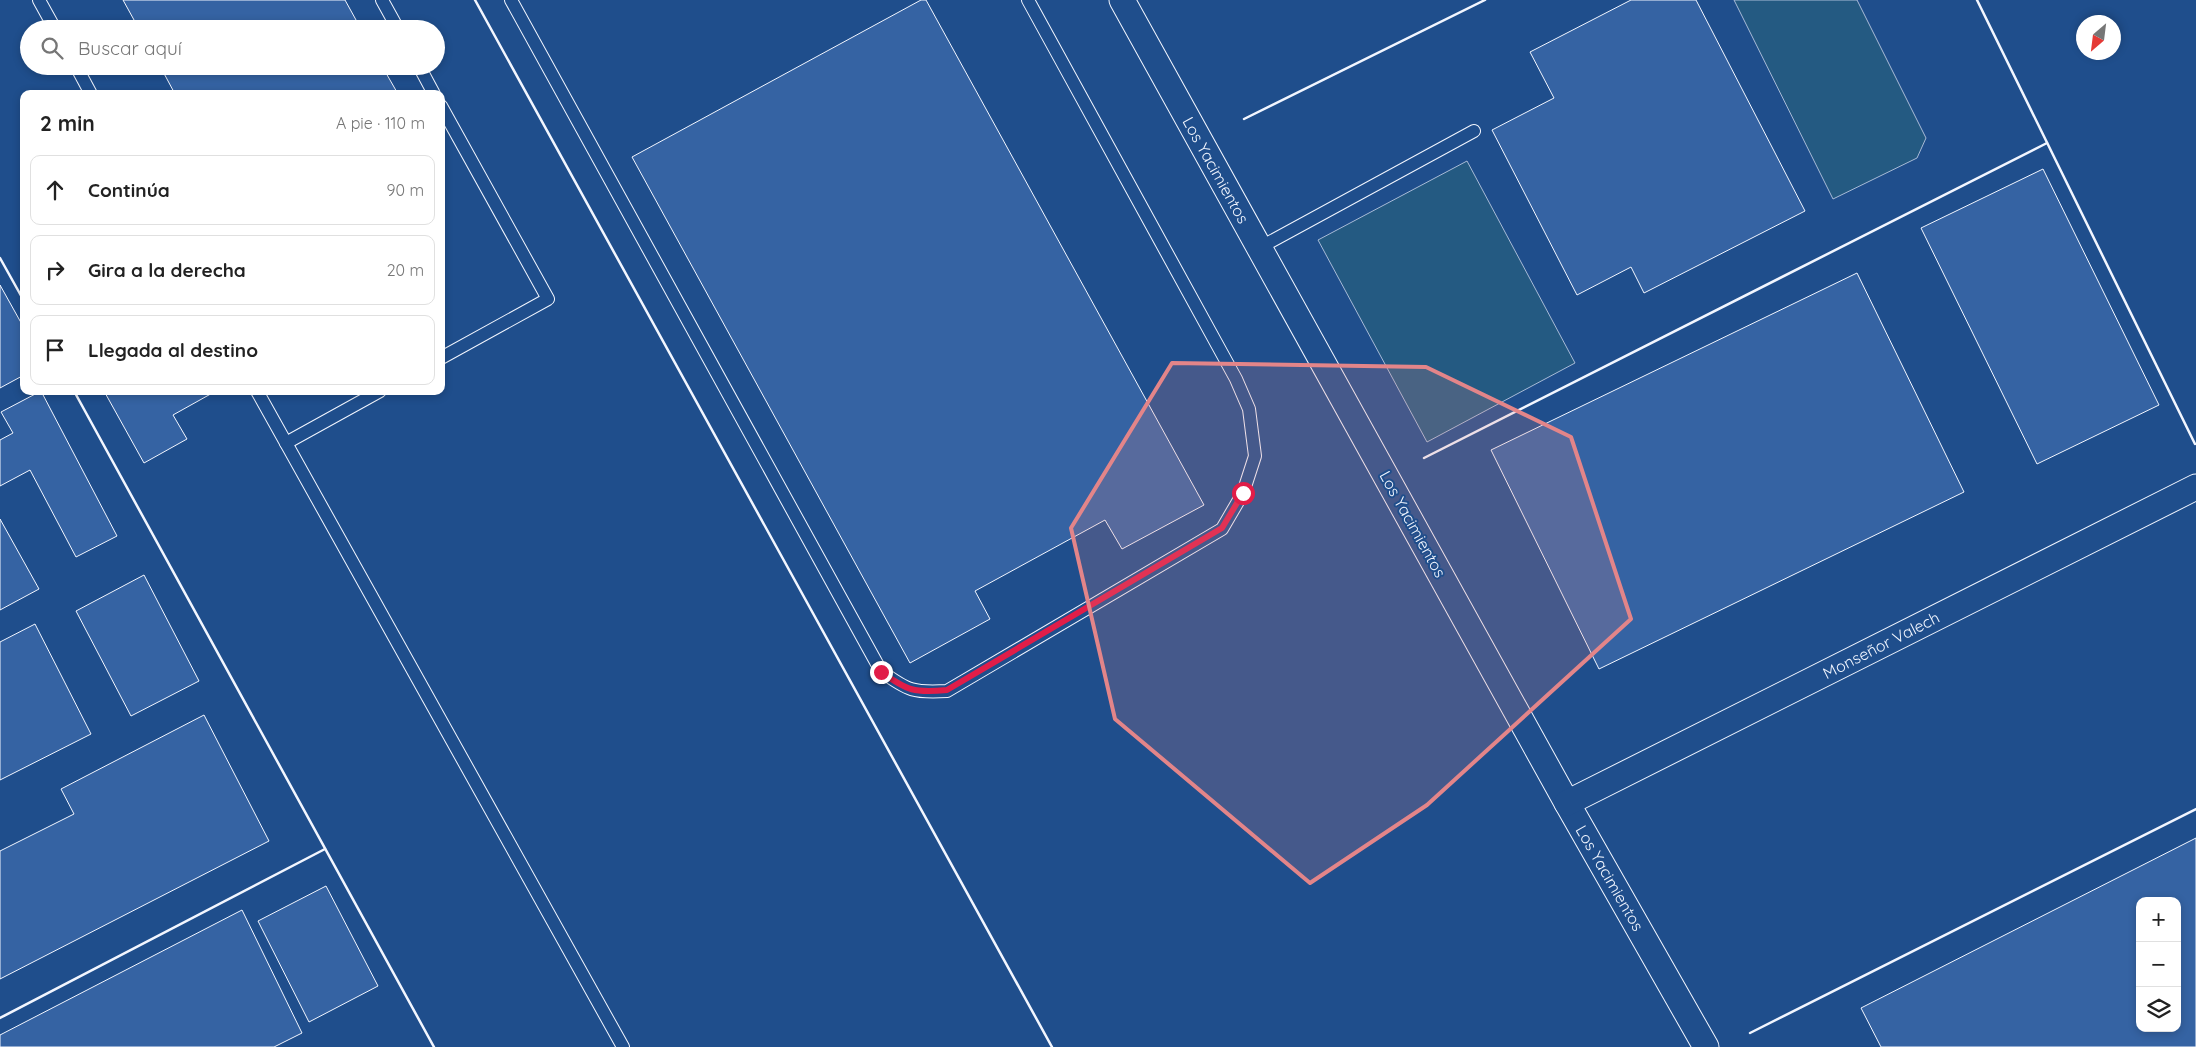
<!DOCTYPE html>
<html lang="es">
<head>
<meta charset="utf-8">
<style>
  body { margin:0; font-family:Quicksand,sans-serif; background:#f6f6f6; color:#222 }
  .controls { position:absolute; right:15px; bottom:15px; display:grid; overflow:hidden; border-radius:10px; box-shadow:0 2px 8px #0003 }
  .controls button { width:45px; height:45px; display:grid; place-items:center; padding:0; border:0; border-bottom:1px solid #e0e0e0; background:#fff; color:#222; font:25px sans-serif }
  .compass { position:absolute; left:2076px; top:15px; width:45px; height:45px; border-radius:50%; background:#fff; box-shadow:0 2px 8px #0003; rotate:208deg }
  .stop { position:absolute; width:15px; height:15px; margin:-11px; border:4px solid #e11d48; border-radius:50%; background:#fff }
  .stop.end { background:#e11d48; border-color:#fff; box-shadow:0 1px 5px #0008 }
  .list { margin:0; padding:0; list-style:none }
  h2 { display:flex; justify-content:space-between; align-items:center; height:65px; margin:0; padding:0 20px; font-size:21px }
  h2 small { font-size:16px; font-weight:400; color:#767676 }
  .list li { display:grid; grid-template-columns:32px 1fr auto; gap:15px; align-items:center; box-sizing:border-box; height:70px; margin:0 10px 10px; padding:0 10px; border:1px solid #e0e0e0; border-radius:10px }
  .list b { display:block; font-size:19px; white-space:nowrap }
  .list em { font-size:16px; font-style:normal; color:#767676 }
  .icon { flex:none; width:28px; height:28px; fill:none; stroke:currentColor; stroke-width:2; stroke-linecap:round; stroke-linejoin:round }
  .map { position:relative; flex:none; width:2196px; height:1047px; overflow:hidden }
  .search { position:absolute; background:#fff; box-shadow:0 2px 8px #0003; left:20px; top:20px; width:425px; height:55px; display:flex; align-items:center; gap:12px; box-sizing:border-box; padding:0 18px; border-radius:28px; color:#767676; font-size:19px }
  .panel { position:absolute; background:#fff; box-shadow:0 2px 8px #0003; left:20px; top:90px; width:425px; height:305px; border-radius:10px }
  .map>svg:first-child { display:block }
</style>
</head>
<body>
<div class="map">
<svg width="2196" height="1047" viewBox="0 0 2196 1047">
  <rect width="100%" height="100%" fill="#1f4e8c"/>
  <g fill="#245a82" stroke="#a8bbd7">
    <polygon points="1734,0 1857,0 1926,138 1917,158 1833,199"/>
    <polygon points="1467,161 1575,363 1427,442 1318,240"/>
  </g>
  <g fill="#3563a3" stroke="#f2f6ff" fill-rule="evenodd">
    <polygon points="123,0 345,0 361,29 139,29"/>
    <polygon points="921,0 926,0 1204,505 1122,549 1105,520 975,591 990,619 910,663 632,157"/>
    <polygon points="1631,0 1696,0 1805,211 1644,293 1631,267 1577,295 1492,130 1554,98 1530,52"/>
    <polygon points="160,66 382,66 398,94 175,94"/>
    <polygon points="2043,169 2159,405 2037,464 1921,228"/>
    <polygon points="1857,273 1964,492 1599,669 1491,450"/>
    <polygon points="0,285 24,328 24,375 0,388"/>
    <polygon points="41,391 117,536 76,557 30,470 0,486 0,440 13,433 1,412"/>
    <polygon points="104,391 216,391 173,415 187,439 144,463"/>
    <polygon points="0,519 39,589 0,610"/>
    <polygon points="144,575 199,681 131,716 76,611"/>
    <polygon points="35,624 91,734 0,780 0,642"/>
    <polygon points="204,715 269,841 0,979 0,851 74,814 61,789"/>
    <path d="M2196 838V1047H1881L1861 1008ZM2140 901H2177V1028H2140Z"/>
    <polygon points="326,886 378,986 309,1022 258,921"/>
    <polygon points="242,910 302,1033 274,1047 0,1047 0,1035"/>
  </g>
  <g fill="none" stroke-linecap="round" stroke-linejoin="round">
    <defs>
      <g id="service">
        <polyline points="39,0 55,29"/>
        <polyline points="382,0 398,29"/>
        <path d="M511 0 881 671C908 691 914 693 947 691L1222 529 1243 493 1255 456 1249 409 1236 379 1028 0"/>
        <polyline points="76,66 91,94"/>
        <polyline points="419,66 434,94"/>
        <polyline points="441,106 548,299 441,358"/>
        <polyline points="1259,248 1474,131"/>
        <polyline points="257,391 623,1047"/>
        <polyline points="286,443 380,391"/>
      </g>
      <g id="minor">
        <polyline points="1122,0 1567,803 1706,1047"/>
        <polyline points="1567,803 2196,487"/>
      </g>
    </defs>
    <use href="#service" stroke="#f2f6ff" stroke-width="14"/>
    <use href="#minor" stroke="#f2f6ff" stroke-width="27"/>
    <use href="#service" stroke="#1f4e8c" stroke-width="12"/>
    <use href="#minor" stroke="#1f4e8c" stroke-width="25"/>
    <g stroke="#f2f6ff" stroke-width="2.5">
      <polyline points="475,0 1052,1047"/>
      <polyline points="1977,0 2195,444"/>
      <polyline points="1244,119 1485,0"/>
      <polyline points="0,258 24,301"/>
      <polyline points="74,391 434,1047"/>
      <polyline points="1424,458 2047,143"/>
      <polyline points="0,1018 325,849"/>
      <polyline points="1750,1033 2196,809"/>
    </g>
  </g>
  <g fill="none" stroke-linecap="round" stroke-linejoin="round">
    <path stroke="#e11d48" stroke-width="6" d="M881 672C908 691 914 693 947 690L1222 528 1243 493"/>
  </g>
  <path fill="#e38589" fill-opacity="0.2" stroke="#e38589" stroke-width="4" stroke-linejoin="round" d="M1172 363 1426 367 1571 437 1631 619 1427 805 1310 883 1115 719 1071 528Z"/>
  <g text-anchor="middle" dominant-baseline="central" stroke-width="4" stroke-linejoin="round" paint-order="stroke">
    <g font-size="16" fill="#f2f6ff" stroke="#1f4e8c">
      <text transform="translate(1216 170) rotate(61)">Los Yacimientos</text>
      <text transform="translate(1413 524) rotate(61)">Los Yacimientos</text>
      <text transform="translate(1881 645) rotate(-27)">Monseñor Valech</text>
      <text transform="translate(1610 878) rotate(60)">Los Yacimientos</text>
    </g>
  </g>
</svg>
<div class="controls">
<button>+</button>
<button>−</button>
<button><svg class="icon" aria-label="layers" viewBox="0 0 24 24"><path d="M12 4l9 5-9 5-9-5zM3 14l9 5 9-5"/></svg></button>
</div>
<svg class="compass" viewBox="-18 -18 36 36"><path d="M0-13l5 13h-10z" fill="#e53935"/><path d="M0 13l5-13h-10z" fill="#767676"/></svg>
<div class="stop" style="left:1243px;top:493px"></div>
<div class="stop end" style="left:881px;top:672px"></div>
<div class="search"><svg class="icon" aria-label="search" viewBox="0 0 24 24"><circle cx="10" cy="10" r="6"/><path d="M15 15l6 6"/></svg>Buscar aquí</div>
<section class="panel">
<h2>2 min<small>A pie · 110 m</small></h2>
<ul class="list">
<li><svg class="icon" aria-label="ahead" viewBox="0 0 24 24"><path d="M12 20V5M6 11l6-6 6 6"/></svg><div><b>Continúa</b></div><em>90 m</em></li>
<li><svg class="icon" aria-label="right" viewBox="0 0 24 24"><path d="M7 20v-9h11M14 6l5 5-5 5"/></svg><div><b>Gira a la derecha</b></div><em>20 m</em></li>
<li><svg class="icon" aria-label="arrive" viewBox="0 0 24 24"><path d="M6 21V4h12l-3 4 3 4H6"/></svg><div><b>Llegada al destino</b></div></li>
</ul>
</section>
</div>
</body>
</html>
